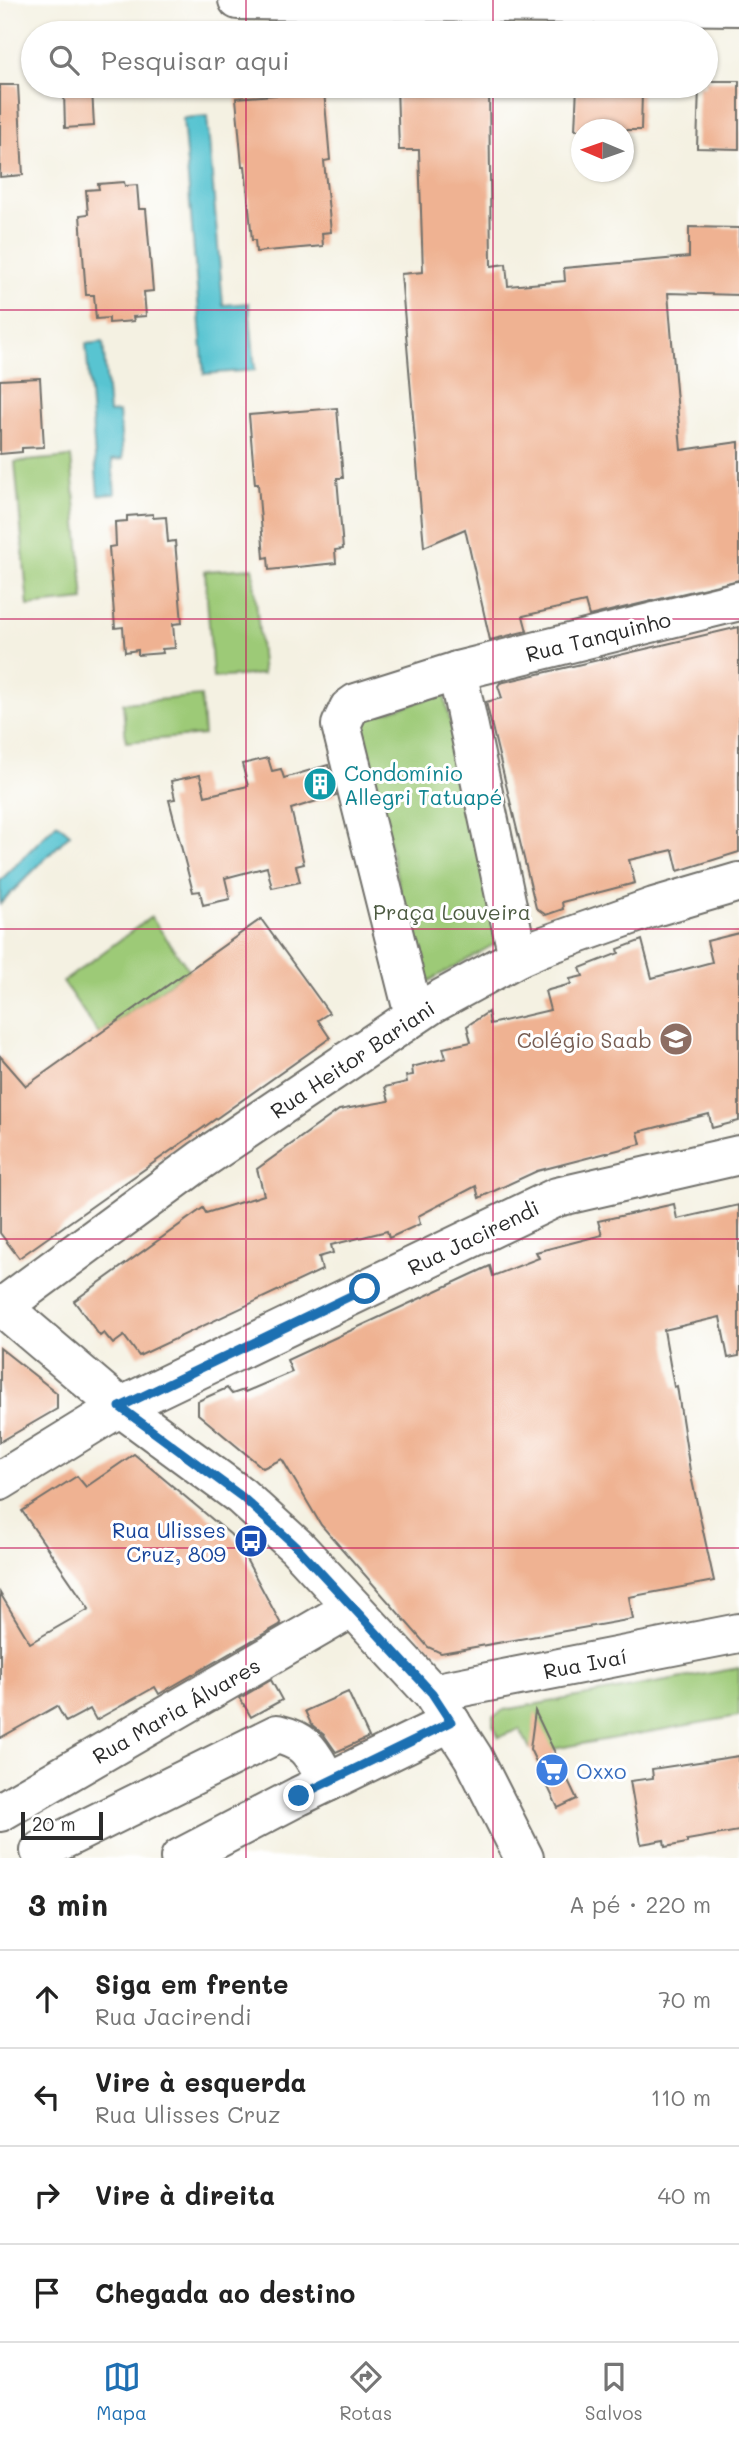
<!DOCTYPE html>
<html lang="pt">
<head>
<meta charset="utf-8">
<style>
  body { margin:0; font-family:Mali,sans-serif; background:#f6f6f6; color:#222 }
  .compass { position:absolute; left:571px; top:119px; width:63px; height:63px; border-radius:50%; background:#fff; box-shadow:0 2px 5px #0004; rotate:272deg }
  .scale { position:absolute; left:21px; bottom:18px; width:82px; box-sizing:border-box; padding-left:7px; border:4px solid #2b2b2b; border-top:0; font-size:19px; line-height:24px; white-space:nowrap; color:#2b2b2b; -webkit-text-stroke:5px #fff; paint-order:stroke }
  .stop { position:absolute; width:21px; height:21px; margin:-16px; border:5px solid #1f6fb2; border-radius:50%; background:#fff }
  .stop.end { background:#1f6fb2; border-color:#fff; box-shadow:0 2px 7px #0008 }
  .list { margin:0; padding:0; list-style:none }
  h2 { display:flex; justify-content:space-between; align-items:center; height:91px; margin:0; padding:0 28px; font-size:30px }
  h2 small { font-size:23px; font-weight:400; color:#767676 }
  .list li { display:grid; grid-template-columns:46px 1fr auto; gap:21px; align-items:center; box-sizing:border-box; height:98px; padding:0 28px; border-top:2px solid #e0e0e0 }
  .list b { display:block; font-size:26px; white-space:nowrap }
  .list p { margin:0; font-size:23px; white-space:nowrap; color:#767676 }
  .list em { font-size:23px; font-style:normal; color:#767676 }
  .icon { flex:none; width:38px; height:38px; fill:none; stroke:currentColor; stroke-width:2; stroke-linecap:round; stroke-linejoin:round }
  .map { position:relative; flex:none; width:739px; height:1858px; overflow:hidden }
  .search { position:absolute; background:#fff; box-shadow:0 2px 5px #0004; left:21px; right:21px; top:21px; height:77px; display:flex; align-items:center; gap:18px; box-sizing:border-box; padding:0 24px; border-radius:38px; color:#767676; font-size:26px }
  .sheet { height:483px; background:#fff }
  nav { display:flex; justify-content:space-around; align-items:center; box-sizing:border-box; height:98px; border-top:2px solid #e0e0e0; background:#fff; font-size:19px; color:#767676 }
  nav a { display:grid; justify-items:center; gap:4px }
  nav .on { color:#1f6fb2 }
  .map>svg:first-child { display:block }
</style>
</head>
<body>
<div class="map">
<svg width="739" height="1858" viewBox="0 0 739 1858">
  <rect width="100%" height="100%" fill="#fff"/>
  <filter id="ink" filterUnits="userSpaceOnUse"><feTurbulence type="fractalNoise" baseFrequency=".0143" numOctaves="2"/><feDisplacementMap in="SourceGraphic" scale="14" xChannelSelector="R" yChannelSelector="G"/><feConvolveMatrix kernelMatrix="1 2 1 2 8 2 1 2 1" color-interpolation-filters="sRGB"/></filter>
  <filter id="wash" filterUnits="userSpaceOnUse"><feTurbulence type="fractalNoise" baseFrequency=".00686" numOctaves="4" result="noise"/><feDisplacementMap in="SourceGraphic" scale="28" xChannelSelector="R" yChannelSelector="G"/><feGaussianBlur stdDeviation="1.57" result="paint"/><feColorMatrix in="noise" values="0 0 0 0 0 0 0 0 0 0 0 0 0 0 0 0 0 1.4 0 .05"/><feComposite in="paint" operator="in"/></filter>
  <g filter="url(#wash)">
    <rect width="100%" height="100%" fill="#f4f1e2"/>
    <g fill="#9dca77" stroke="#647a51" stroke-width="2">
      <polygon points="71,457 84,600 28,606 15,462"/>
      <polygon points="253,568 263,674 213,678 205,571"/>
      <polygon points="444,694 500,941 427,982 419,975 363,727 363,719"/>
      <polygon points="201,696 204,735 126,742 123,703"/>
      <polygon points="151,917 189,970 99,1034 63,982"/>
      <polygon points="739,1668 739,1716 553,1749 530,1749 520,1729 499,1737 493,1725 494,1716 504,1710"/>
    </g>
    <g fill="#58c4d1" stroke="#42787e" stroke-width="2">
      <polygon points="207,116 223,305 249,303 255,370 204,374 183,118"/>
      <polygon points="103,342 109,413 119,412 123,459 112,460 115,494 98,495 86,344"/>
      <polygon points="57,823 70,834 0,904 0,881"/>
    </g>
    <g id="blocks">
      <g fill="#efb292">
        <polygon points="706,81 739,81 739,149 697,148 699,86 706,86"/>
        <polygon points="0,85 18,85 23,175 0,177"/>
        <polygon points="397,86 489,86 491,266 506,264 508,286 565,281 564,268 689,257 689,227 739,228 739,295 668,293 681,450 739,442 739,580 589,616 585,602 523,616 527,631 490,640 465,529 424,547 401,274 423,272 419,150 399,150"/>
        <polygon points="577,86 626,86 625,92 642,93 641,130 575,130"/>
        <polygon points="92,89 94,126 65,128 64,91"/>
        <polygon points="324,91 330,160 324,161 331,232 322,233 323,246 256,252 255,240 252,240 245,166 242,166 236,98"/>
        <polygon points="124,182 125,186 137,185 139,209 146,209 153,291 144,292 146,316 133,317 134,321 109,323 109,318 96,319 94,295 86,295 80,215 88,214 86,190 99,189 98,184"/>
        <polygon points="40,378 44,447 22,448 22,452 0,454 0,380"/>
        <polygon points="337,408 343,478 337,478 343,549 335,550 336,563 269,570 268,557 264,558 258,484 255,484 249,415"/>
        <polygon points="153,514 153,518 166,517 168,542 175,541 182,623 173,624 175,648 162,649 163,653 138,655 138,650 125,652 123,627 115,628 109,547 116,546 115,522 127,521 127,516"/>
        <polygon points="739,627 739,852 678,871 673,850 629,860 635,883 562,902 563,909 546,915 536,908 486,702 502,698 498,686 500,683"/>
        <polygon points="268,758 272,771 281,769 284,778 328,765 336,795 291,809 304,864 296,866 300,882 272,888 267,867 225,878 230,899 203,905 200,891 193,892 169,800 175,799 171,781 200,775 205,796 248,786 242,764"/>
        <polygon points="261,919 329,1013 318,1020 330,1038 19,1258 0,1233 0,1056 26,1086"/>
        <polygon points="739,933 739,1121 712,1128 709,1114 638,1132 641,1144 537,1171 479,1198 476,1186 418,1216 420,1224 389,1238 387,1231 331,1245 333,1253 319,1257 322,1270 139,1356 124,1336 113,1344 104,1333 100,1336 74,1301 203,1208 206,1213 264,1195 257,1169 339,1110 389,1101 385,1087 407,1082 406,1076 413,1075 412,1067 446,1058 443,1048 471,1042 467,1026 488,1012 490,1024 550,1010 545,991 571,984 570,979 583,976 580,968 619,953 618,949 642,940 652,978 712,962 707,941"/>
        <polygon points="674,1204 677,1219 739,1205 739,1356 728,1358 720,1317 664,1330 674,1387 677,1386 690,1471 714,1581 629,1597 633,1619 441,1653 428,1647 321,1525 282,1459 263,1468 198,1414 198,1401 227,1388 232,1394 244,1390 245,1392 292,1372 287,1360 490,1266 493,1276 539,1258 536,1252 602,1235 598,1221"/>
        <polygon points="0,1348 57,1393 57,1409 0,1442"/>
        <polygon points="134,1454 230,1534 238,1544 281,1624 159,1694 155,1687 96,1720 90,1709 66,1722 57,1706 0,1738 0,1593 30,1643 89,1609 22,1511 77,1476 86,1487"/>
        <polygon points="271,1680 282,1700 251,1717 240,1698"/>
        <polygon points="348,1692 369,1737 336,1752 324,1735 311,1724 305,1711"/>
        <polygon points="535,1711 577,1799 558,1808 530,1749"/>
        <polygon points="739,1756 739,1831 687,1840 687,1843 665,1847 664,1840 641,1844 630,1781 653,1778 652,1769"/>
      </g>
    </g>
  </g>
  <g filter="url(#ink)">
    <use href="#blocks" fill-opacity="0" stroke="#71706b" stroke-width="2"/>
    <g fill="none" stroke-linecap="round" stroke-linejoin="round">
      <defs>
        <g id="minor">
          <polyline points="238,0 739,6"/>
          <polyline points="457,671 739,601"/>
          <polyline points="414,1015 341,725 349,708 356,703 457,671 518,957"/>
          <polyline points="0,1305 120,1407 241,1496 297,1547 432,1693 473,1757 524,1858"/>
          <polyline points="2,1307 201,1160 432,1004 518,957 541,947 654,907 739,882"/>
          <polyline points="0,1481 120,1407 557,1197 739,1155"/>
          <polyline points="432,1693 739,1633"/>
          <polyline points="0,1812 352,1608"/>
          <path d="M40 1851 277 1734C310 1742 311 1754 328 1782"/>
          <polyline points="180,1858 299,1796 451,1722"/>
        </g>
      </defs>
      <use href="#minor" stroke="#71706b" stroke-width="42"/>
      <use href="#minor" stroke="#fff" stroke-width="38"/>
    </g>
  </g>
  <g fill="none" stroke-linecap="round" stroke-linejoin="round" filter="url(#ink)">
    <polyline stroke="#1f6fb2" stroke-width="9" points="299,1796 451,1722 432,1693 297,1547 241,1496 120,1407 365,1289"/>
  </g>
  <path fill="none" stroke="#c2185b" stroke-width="2" stroke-opacity="0.55" d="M246 0V33M493 0V33M246 86V1858M493 86V1858M0 310H739M0 619H739M0 929H739M0 1239H739M0 1548H739"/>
  <defs>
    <symbol id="building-disc" viewBox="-11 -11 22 22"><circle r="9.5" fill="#0f9aa8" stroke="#fff"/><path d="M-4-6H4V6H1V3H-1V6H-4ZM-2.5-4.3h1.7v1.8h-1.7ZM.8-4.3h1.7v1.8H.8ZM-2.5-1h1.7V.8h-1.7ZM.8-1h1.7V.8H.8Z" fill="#fff"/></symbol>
    <symbol id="school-disc" viewBox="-11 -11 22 22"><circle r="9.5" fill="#8d6e63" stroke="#fff"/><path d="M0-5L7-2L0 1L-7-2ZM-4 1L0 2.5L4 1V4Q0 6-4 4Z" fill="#fff"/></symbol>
    <symbol id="bus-disc" viewBox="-11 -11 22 22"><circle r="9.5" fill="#1a4fb4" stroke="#fff"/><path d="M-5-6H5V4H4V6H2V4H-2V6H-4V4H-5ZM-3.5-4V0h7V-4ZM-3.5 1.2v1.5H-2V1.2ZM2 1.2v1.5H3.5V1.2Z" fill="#fff"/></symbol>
    <symbol id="supermarket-disc" viewBox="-11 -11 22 22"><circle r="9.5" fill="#3f7fe0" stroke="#fff"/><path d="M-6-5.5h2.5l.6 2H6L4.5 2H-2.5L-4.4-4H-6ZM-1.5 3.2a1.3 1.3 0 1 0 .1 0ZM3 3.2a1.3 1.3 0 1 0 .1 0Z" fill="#fff"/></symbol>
  </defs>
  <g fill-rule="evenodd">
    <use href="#building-disc" x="301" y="765" width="38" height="38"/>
    <use href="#school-disc" x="657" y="1020" width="38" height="38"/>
    <use href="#bus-disc" x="232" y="1522" width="38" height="38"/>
    <use href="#supermarket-disc" x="533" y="1751" width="38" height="38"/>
  </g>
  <g text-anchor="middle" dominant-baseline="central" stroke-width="6" stroke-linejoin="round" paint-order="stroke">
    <g font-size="21" fill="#2b2b2b" stroke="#fff">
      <text transform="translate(598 636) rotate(-14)">Rua Tanquinho</text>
      <text transform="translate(352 1059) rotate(-34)">Rua Heitor Bariani</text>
      <text transform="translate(473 1237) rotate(-26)">Rua Jacirendi</text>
      <text transform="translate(585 1663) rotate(-11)">Rua Ivaí</text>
      <text transform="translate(176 1710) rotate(-30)">Rua Maria Álvares</text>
    </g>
    <g font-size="21" fill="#0d838f" stroke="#fff" text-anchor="start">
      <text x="344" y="772">Condomínio<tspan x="344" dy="24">Allegri Tatuapé</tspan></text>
    </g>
    <g font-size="21" fill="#4d5b42" stroke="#fff">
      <text x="452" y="911">Praça Louveira</text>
    </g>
    <g font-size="21" fill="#785e54" stroke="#fff" text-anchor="end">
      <text x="652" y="1039">Colégio Saab</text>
    </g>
    <g font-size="21" fill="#164399" stroke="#fff" text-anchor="end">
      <text x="226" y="1529">Rua Ulisses<tspan x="226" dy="24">Cruz, 809</tspan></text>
    </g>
    <g font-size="21" fill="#366cbe" stroke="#fff" text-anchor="start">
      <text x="576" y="1770">Oxxo</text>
    </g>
  </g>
</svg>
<svg class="compass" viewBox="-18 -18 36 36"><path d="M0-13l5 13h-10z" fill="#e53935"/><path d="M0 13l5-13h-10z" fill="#767676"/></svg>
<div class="scale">20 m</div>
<div class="stop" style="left:365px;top:1289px"></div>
<div class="stop end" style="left:299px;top:1796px"></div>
<div class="search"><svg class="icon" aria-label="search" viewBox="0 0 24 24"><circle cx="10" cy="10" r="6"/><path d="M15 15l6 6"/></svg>Pesquisar aqui</div>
</div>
<section class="sheet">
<h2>3 min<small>A pé · 220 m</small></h2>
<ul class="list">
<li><svg class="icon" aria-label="ahead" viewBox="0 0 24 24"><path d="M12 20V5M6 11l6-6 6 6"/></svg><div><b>Siga em frente</b><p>Rua Jacirendi</p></div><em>70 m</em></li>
<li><svg class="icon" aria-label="left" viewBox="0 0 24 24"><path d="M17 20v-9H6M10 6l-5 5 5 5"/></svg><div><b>Vire à esquerda</b><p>Rua Ulisses Cruz</p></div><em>110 m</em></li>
<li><svg class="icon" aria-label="right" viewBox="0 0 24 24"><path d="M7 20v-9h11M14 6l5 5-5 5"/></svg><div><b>Vire à direita</b></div><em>40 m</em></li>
<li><svg class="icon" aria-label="arrive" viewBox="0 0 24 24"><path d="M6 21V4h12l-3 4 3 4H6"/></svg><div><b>Chegada ao destino</b></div></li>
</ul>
</section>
<nav>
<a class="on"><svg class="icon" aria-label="map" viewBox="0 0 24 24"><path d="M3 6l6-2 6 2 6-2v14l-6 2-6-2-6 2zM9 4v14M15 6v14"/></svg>Mapa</a>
<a><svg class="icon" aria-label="directions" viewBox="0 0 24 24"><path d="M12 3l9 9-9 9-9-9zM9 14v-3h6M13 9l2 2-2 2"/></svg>Rotas</a>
<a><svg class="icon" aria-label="saved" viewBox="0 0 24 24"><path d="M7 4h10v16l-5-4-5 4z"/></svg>Salvos</a>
</nav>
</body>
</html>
